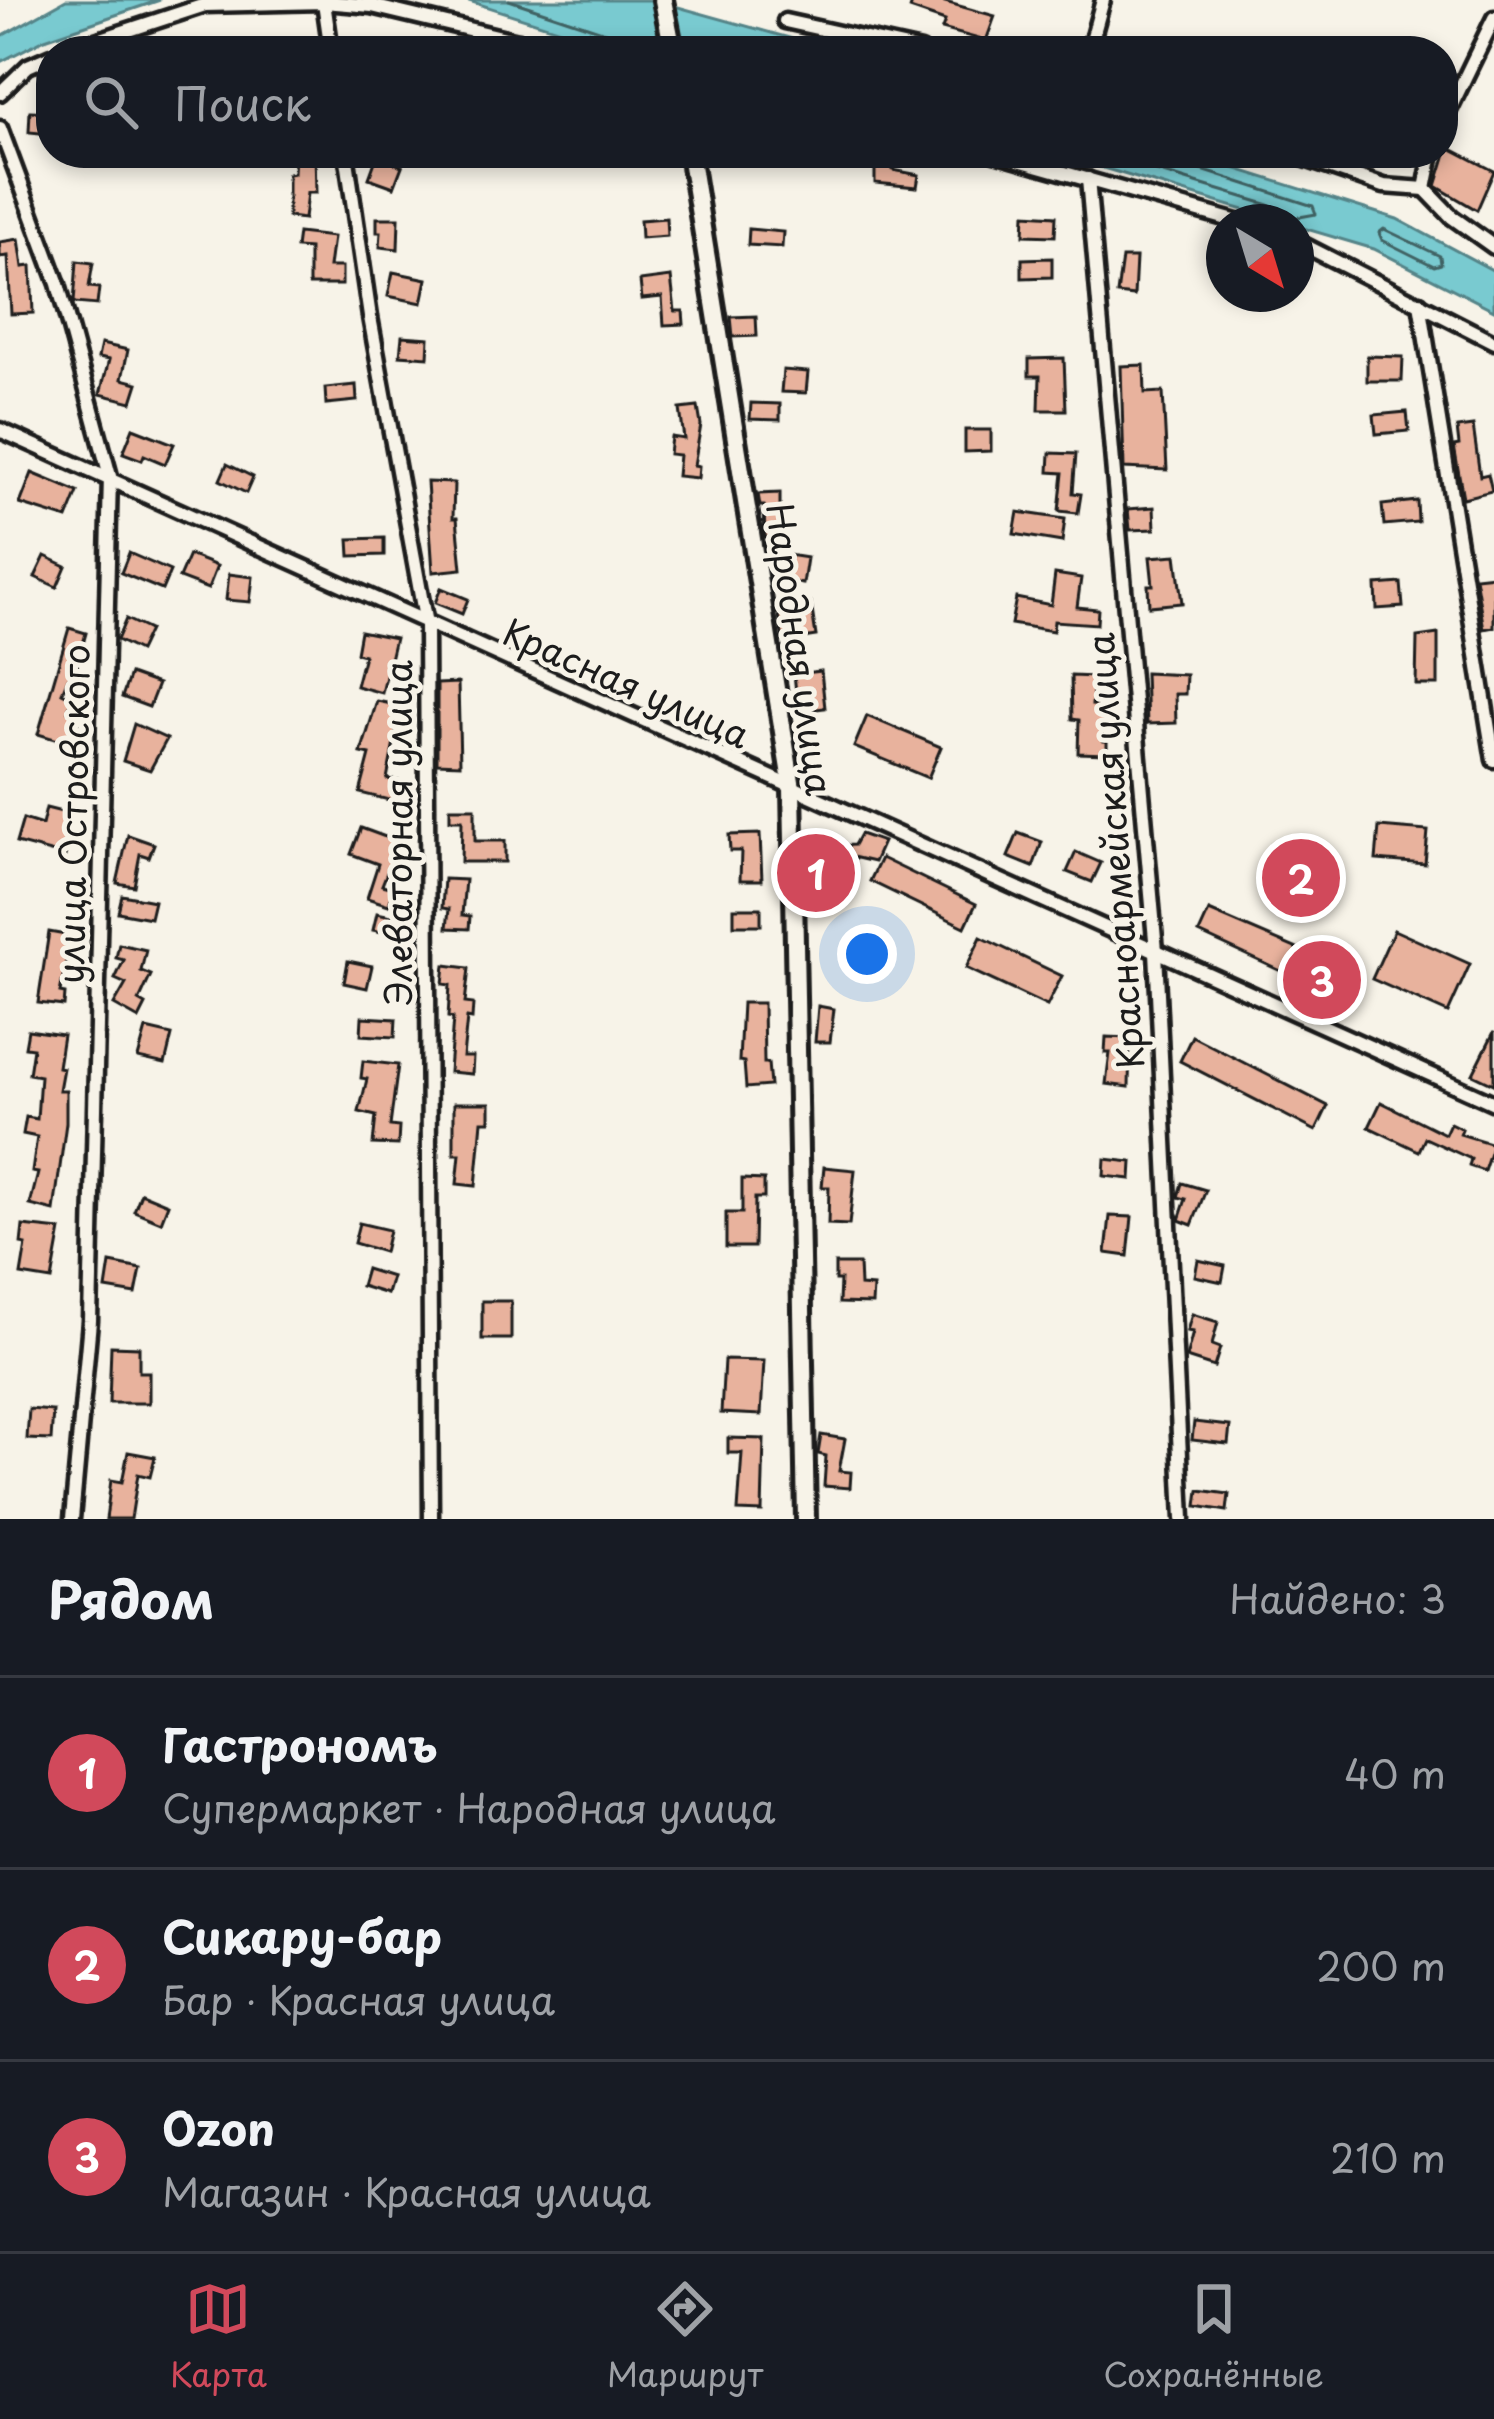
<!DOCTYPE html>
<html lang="ru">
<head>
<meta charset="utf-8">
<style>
  body { margin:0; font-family:"Playpen Sans",sans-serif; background:#20242c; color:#f1f3f6 }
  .compass { position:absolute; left:1206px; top:204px; width:108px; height:108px; border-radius:50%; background:#171b24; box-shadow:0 6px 18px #0003; rotate:142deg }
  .you { position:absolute; left:867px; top:954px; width:42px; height:42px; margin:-30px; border:9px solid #fff; border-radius:50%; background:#1a73e8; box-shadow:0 0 0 18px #1a73e833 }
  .badge { display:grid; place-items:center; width:78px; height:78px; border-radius:50%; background:#d1495b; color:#fff; font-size:39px; font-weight:700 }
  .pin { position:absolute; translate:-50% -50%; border:6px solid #fff; box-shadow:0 3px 12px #0006 }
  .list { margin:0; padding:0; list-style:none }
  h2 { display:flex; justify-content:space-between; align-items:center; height:156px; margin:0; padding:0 48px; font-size:51px }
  h2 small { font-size:39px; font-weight:400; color:#9ea1a6 }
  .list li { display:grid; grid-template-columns:78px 1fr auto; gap:36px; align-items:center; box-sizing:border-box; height:192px; padding:0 48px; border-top:3px solid #363941 }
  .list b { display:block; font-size:45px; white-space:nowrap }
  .list p { margin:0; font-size:39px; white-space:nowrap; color:#9ea1a6 }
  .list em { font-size:39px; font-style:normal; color:#9ea1a6 }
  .icon { flex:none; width:66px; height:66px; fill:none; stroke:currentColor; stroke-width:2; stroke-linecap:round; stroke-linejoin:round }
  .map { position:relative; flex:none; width:1494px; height:1519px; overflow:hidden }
  .search { position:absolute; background:#171b24; box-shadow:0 6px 18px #0003; left:36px; right:36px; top:36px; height:132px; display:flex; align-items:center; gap:30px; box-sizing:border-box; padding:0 42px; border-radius:48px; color:#9ea1a6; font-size:45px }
  .sheet { height:732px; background:#171b24 }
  nav { display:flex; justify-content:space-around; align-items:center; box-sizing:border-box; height:168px; border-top:3px solid #363941; background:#171b24; font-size:33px; color:#9ea1a6 }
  nav a { display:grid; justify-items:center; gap:6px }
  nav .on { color:#d1495b }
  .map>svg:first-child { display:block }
</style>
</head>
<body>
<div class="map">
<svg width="1494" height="1519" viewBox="0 0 1494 1519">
  <rect width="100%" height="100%" fill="#f7f3e8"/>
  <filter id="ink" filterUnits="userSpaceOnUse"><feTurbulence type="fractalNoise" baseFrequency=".00833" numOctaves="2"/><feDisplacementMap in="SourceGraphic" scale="24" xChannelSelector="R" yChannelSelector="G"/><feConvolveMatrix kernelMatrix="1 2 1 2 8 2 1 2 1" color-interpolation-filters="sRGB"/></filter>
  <g filter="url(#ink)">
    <g fill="#79cad0" stroke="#548488" stroke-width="3">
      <polygon points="66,0 160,0 45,39 0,62 0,37"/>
      <polygon points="466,0 653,0 836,51 626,51"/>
      <polygon points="1053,153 1186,153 1397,219 1494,271 1494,310 1374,249 1296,226 1296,222 1284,222"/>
    </g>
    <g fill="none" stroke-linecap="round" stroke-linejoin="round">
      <g stroke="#416264" stroke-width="3">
        <polyline points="509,0 614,35 621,42 622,51"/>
        <polyline points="1097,153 1269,205 1283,220 1316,214 1313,206 1199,169 1192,162 1191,153"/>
        <polygon points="1384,229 1440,256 1441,264 1434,266 1382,240 1379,233"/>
      </g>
    </g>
    <g fill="#e8b29d" stroke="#1c1c1c" stroke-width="3">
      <polygon points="913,0 938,0 995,16 986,41 942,29 945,21 910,9"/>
      <polygon points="30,111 51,112 51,134 29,132"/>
      <polygon points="1448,147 1494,171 1477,210 1436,186"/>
      <polygon points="295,153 315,153 316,193 307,193 304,219 288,217 288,174 294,173"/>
      <polygon points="377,156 402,166 394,187 369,178"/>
      <polygon points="875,163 893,163 893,170 919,175 917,187 875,183"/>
      <polygon points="1025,214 1056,216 1055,236 1024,235"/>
      <polygon points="377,218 399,218 398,249 380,247 381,232 377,232"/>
      <polygon points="666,218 667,236 641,238 640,220"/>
      <polygon points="749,229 783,232 782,247 748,245"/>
      <polygon points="298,233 333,237 329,267 342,267 342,285 309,285 309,249 296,248"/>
      <polygon points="19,239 23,267 31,266 33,313 11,314 8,256 0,257 0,242"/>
      <polygon points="1052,258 1052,277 1022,278 1022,259"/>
      <polygon points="1122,258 1136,258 1134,296 1117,294"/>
      <polygon points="77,261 93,263 89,287 99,288 97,305 74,303"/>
      <polygon points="393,272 427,279 422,303 388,296"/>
      <polygon points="671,277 675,311 683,311 684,324 664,325 662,297 642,299 640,281"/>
      <polygon points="756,316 757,336 733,337 731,317"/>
      <polygon points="402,336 429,338 428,357 400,355"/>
      <polygon points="101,344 128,350 122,379 138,383 132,402 100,394 109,360 98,358"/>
      <polygon points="1367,356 1403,357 1402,381 1367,381"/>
      <polygon points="1064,358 1066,410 1039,410 1040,376 1029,376 1029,359"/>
      <polygon points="1144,365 1145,393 1163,392 1167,470 1124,468 1121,366"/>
      <polygon points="783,370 808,372 806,393 781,392"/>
      <polygon points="356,385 357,401 326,404 325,388"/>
      <polygon points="751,403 780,404 780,420 750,419"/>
      <polygon points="698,407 701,425 694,465 699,466 698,478 677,476 679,455 669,454 671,437 684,439 680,409"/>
      <polygon points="1407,412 1409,431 1376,434 1374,415"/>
      <polygon points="1473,426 1480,476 1488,474 1492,491 1463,498 1454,446 1459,445 1457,428"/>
      <polygon points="133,428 174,444 165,464 144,455 142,460 123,453"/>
      <polygon points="965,430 991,430 991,451 965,452"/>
      <polygon points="1050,453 1076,454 1073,493 1081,494 1078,513 1059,511 1063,473 1049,472"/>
      <polygon points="227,464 253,477 246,493 220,480"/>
      <polygon points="32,473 78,492 67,519 20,504"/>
      <polygon points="427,482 454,483 453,518 457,518 462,569 433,572"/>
      <polygon points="780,493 780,539 765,537 764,506 760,506 758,494"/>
      <polygon points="1417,501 1418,522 1384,525 1382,505"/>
      <polygon points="1154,507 1155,529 1130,530 1128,509"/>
      <polygon points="1018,512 1065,519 1062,542 1014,534"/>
      <polygon points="384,538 384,555 350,556 349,539"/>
      <polygon points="129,553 170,571 162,590 121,573"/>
      <polygon points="781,554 807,558 803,584 777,580"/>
      <polygon points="189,555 217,566 208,589 179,578"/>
      <polygon points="1176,555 1182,603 1149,606 1148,585 1153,585 1150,557"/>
      <polygon points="45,556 66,566 57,587 35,577"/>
      <polygon points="229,574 253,577 250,602 226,600"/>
      <polygon points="1055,574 1081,578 1077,607 1098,609 1097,624 1054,621 1053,631 1011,624 1016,598 1051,605"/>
      <polygon points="1494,575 1494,627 1484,629 1475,577"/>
      <polygon points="1401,583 1403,607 1377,609 1376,585"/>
      <polygon points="441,588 468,599 462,614 435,603"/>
      <polygon points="811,603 816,636 783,641 778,608"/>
      <polygon points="126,619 149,630 139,651 117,640"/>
      <polygon points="69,628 86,633 73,680 68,678 62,692 72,697 68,711 80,715 71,744 38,734"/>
      <polygon points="360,631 395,638 382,693 356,686 364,655 356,653"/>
      <polygon points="1438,634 1438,685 1416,685 1417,637"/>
      <polygon points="821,671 825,708 798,711 794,674"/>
      <polygon points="1145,673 1186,675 1185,694 1175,694 1176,723 1147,724"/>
      <polygon points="130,674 158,684 149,707 122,697"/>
      <polygon points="1071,676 1094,677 1092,705 1106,706 1104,741 1107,741 1107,754 1078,753 1079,720 1072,719"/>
      <polygon points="458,683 460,764 437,763 437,684"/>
      <polygon points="377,701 401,706 387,779 398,781 393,801 360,793 370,755 361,753"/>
      <polygon points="867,716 941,747 928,778 854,747"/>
      <polygon points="134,724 167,739 150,770 123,761"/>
      <polygon points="46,808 70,814 66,831 71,833 65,856 16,843 23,819 42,825"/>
      <polygon points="450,808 475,808 475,841 505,841 505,862 461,862 462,820 450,820"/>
      <polygon points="1379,827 1428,831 1425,864 1376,860"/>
      <polygon points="361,828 399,842 382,885 394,888 389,905 367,898 378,864 351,854"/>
      <polygon points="1018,833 1042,842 1033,867 1008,857"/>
      <polygon points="760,834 762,880 740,880 741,851 730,851 729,835"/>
      <polygon points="860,834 883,842 874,862 844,855 846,881 824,882 822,847 854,845"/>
      <polygon points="128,835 154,844 149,857 140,854 134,886 117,883"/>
      <polygon points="1076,852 1101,863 1092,882 1067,872"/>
      <polygon points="881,858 976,904 965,927 870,881"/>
      <polygon points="444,879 465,880 462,915 470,916 469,929 447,928 449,909 442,908"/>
      <polygon points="122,895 154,901 150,918 118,912"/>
      <rect x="734" y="908" width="27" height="17"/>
      <polygon points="1209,911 1351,972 1339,998 1199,933"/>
      <polygon points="377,913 405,919 401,936 373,930"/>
      <polygon points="1394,930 1470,964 1448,1013 1372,979"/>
      <polygon points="49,932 71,936 60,993 65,994 64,1006 38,1003"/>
      <polygon points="981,937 1062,976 1047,1006 966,968"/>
      <polygon points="119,944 146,950 141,971 151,975 139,1001 146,1005 139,1019 114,1005 126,984 115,979 124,960 116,958"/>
      <polygon points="348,961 372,966 367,988 344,983"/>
      <polygon points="445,965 469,968 465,1003 473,1004 472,1019 467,1018 463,1057 473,1057 472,1074 449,1072 453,1018 448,1017 450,985 443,984"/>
      <polygon points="742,1003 763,1003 764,1063 768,1063 770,1086 746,1088 744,1062 739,1061"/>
      <polygon points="818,1006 834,1009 830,1042 815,1042"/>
      <polygon points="362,1017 396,1019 395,1037 361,1035"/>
      <polygon points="146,1029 172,1035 165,1064 138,1058"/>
      <polygon points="28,1030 63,1035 58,1067 63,1068 59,1090 66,1090 66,1123 54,1211 30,1205 38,1173 32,1172 37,1137 23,1134 26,1117 37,1119 40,1076 29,1074 33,1048 25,1047"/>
      <polygon points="1494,1032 1494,1084 1473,1074"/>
      <polygon points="1192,1036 1328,1106 1316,1131 1180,1061"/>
      <polygon points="1106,1037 1130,1038 1129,1087 1106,1084 1110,1053 1105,1053"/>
      <polygon points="363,1061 398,1065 390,1126 399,1127 398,1145 373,1144 376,1116 359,1112 367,1079 361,1078"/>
      <polygon points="1381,1102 1445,1134 1450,1123 1462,1129 1460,1134 1493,1144 1484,1171 1469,1166 1471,1159 1425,1138 1419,1151 1369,1127"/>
      <polygon points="454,1103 490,1103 490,1121 482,1121 476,1186 457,1184 460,1154 454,1154"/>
      <polygon points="1105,1159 1132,1162 1131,1179 1104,1176"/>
      <polygon points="824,1167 855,1170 849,1225 828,1224 829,1187 822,1187"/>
      <polygon points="742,1179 764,1180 764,1198 755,1198 754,1247 726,1247 726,1213 742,1213"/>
      <polygon points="1182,1183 1206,1190 1192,1225 1179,1220 1186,1199 1178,1197"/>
      <polygon points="141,1193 168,1204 161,1222 134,1211"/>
      <polygon points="1110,1216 1132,1217 1128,1256 1106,1253"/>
      <polygon points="359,1223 389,1230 384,1252 354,1243"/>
      <polygon points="23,1226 61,1230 52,1280 21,1275 26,1245 21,1244"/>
      <polygon points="1198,1260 1225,1266 1222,1282 1195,1276"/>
      <polygon points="110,1263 141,1269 136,1294 106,1289"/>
      <polygon points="835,1264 859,1264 860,1286 873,1287 872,1304 839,1303 840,1280 835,1280"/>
      <polygon points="366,1269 392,1277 387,1294 361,1286"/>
      <rect x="482" y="1301" width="29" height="38"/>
      <polygon points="1192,1314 1218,1322 1212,1345 1220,1348 1214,1367 1186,1358 1193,1332 1187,1331"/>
      <polygon points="111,1346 139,1347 139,1372 149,1372 149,1403 109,1403"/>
      <polygon points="724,1360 764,1361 761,1415 721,1413"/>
      <polygon points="29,1409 53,1411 51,1440 27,1439"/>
      <polygon points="1194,1422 1230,1426 1228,1444 1192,1440"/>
      <polygon points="821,1435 845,1439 839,1471 851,1472 850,1488 824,1486 826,1456 818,1454"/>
      <polygon points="728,1438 764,1439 762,1512 738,1511 742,1453 728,1453"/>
      <polygon points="128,1452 155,1457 150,1477 138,1474 131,1519 106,1519 111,1480 122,1482"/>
      <polygon points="1199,1490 1229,1494 1227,1511 1197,1506"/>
    </g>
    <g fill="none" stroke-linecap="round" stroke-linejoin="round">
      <defs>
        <g id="street">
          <polyline points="324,2 331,51"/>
          <polyline points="785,21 921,51"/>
          <polyline points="65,51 205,5 324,2 372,6 518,41 584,51"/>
          <polyline points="1089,51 1103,0"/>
          <polyline points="0,93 28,66 51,56"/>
          <polyline points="1443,123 1494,18"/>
          <polyline points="0,128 58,284 110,476 90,1321 72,1519"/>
          <polyline points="346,153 370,317 426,624 431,1519"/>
          <polyline points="994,153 1238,222"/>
          <polyline points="1288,153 1384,186 1425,189"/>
          <polyline points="1088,179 1156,951 1183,1519"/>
          <polyline points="1425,189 1452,217 1494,247"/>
          <polyline points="1425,189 1432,153"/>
          <polyline points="1296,241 1494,342"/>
          <polyline points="1420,303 1494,760"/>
          <polyline points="0,430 1494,1103"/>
        </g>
        <g id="secondary">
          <polyline points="663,0 673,51"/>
          <polyline points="690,153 792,788 806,1519"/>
        </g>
      </defs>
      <use href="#street" stroke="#1c1c1c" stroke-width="21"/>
      <use href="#secondary" stroke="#1c1c1c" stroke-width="26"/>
      <use href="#street" stroke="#f7f3e8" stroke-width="12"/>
      <use href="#secondary" stroke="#f7f3e8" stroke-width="16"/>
    </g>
  </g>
  <g text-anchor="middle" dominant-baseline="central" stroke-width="10" stroke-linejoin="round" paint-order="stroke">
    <g font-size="36" fill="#1c1c1c" stroke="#f7f3e8">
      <text transform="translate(801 649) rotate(82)">Народная улица</text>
      <text transform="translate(627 682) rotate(24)">Красная улица</text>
      <text transform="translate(72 814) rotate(-89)">улица Островского</text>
      <text transform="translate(397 833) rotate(-90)">Элеваторная улица</text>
      <text transform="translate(1114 851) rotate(-94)">Красноармейская улица</text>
    </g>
  </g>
</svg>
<svg class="compass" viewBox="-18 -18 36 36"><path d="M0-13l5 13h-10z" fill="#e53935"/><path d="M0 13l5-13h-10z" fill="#9ea1a6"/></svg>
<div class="you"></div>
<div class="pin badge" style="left:816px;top:873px">1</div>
<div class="pin badge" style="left:1301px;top:878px">2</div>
<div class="pin badge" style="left:1322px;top:980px">3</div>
<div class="search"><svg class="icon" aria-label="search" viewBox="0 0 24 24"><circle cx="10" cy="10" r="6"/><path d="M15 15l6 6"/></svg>Поиск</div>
</div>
<section class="sheet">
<h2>Рядом<small>Найдено: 3</small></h2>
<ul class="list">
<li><span class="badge">1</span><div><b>Гастрономъ</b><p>Супермаркет · Народная улица</p></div><em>40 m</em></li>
<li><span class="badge">2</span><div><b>Сикару-бар</b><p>Бар · Красная улица</p></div><em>200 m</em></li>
<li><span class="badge">3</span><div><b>Ozon</b><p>Магазин · Красная улица</p></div><em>210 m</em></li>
</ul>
</section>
<nav>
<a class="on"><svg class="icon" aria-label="map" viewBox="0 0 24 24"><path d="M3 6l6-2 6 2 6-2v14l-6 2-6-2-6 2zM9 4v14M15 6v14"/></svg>Карта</a>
<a><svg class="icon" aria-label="directions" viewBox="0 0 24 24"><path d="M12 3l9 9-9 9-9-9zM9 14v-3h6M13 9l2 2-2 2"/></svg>Маршрут</a>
<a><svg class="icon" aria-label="saved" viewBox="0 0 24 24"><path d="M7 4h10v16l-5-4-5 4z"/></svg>Сохранённые</a>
</nav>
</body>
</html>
